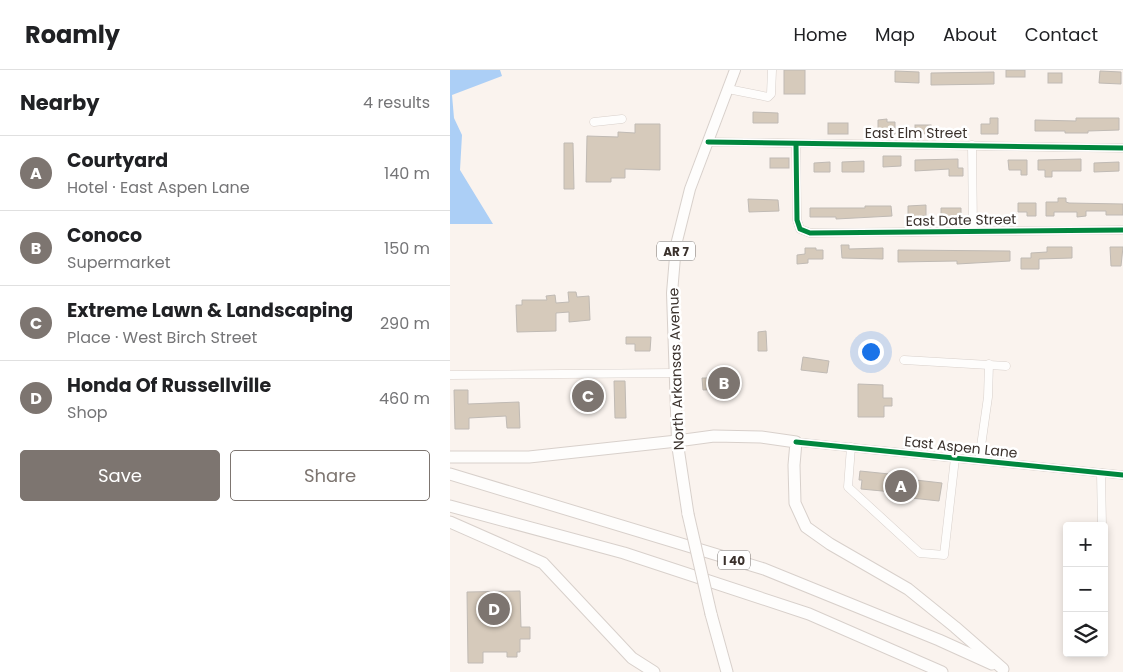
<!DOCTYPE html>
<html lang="en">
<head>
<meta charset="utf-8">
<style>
  body { margin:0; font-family:Poppins,sans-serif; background:#f6f6f6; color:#202124 }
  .controls { position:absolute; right:15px; bottom:15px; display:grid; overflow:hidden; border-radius:5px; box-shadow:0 2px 8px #0003 }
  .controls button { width:45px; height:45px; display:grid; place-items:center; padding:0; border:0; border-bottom:1px solid #e0e0e0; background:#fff; color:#202124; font:25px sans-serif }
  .you { position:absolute; left:420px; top:281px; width:18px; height:18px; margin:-12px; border:4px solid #fff; border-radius:50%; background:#1a73e8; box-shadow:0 0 0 8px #1a73e833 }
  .badge { display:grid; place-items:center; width:32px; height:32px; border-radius:50%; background:#7d7570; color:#fff; font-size:16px; font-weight:700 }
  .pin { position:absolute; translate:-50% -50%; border:2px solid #fff; box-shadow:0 1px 5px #0006 }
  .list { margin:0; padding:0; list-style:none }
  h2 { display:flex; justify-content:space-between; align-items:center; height:65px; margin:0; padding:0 20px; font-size:21px }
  h2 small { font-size:16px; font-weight:400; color:#757577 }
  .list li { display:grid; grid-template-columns:32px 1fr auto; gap:15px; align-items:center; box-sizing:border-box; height:75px; padding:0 20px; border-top:1px solid #e0e0e0 }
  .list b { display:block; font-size:19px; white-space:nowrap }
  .list p { margin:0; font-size:16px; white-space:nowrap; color:#757577 }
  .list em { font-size:16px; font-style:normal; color:#757577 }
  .actions { display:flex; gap:10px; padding:15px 20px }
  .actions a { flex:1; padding:11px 0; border:1px solid #7d7570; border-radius:5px; text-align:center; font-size:18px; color:#7d7570 }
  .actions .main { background:#7d7570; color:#fff }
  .icon { flex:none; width:28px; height:28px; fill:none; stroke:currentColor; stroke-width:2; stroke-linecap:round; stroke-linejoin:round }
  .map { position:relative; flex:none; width:673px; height:602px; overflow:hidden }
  header { display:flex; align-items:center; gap:30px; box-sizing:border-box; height:70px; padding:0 25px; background:#fff; border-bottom:1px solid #e0e0e0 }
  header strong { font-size:24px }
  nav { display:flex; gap:28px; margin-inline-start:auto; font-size:18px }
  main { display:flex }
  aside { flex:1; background:#fff }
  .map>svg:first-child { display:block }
</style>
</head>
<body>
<header>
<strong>Roamly</strong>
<nav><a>Home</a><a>Map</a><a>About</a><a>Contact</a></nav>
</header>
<main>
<aside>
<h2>Nearby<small>4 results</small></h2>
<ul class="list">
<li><span class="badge">A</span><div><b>Courtyard</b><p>Hotel · East Aspen Lane</p></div><em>140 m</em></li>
<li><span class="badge">B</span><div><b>Conoco</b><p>Supermarket</p></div><em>150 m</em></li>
<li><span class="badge">C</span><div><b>Extreme Lawn &amp; Landscaping</b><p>Place · West Birch Street</p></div><em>290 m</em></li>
<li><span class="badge">D</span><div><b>Honda Of Russellville</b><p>Shop</p></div><em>460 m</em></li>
</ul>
<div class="actions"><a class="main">Save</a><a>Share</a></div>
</aside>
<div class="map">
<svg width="673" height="602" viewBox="0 0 673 602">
  <rect width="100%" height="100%" fill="#faf3ee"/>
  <polygon fill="#accff6" points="0,0 50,0 52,6 2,25 4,48 12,65 10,100 43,154 0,154"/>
  <g fill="#d6cabb" stroke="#c0bab4">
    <rect x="334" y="0" width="21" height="24"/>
    <rect x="556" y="0" width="19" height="7"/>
    <polygon points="445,1 469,2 469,13 445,12"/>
    <polygon points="650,1 671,2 671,14 649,13"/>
    <polygon points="544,2 544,14 481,15 481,3"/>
    <rect x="598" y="3" width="14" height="10"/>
    <polygon points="303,42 328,43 328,53 303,53"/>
    <polygon points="540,48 548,48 548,64 531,64 531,54 540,54"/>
    <polygon points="626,48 669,48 669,60 638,61 638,63 615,63 615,61 585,61 585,50 626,51"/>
    <polygon points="437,49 437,52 445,52 445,64 428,65 428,50"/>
    <rect x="378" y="53" width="20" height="11"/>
    <polygon points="185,54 210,54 210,100 175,99 175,108 161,108 161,112 136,112 137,66 168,67 168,62 185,63"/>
    <rect x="465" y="55" width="16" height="9"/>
    <polygon points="114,73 123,73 124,119 114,119"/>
    <polygon points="433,86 451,86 451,96 433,97"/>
    <rect x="320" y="88" width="19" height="10"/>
    <polygon points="508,89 508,98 513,98 513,106 499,106 499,99 465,101 465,90"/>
    <polygon points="631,89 631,101 602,101 602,107 595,107 595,100 588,100 588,90"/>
    <polygon points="558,90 577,90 577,105 571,105 571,100 559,100"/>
    <polygon points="414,91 414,102 392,102 392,92"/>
    <polygon points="380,92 380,102 364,102 364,93"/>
    <polygon points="669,92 669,101 644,102 644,93"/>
    <polygon points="608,128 616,128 616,132 619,133 673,134 673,145 656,145 656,141 636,141 636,146 627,147 627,142 604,142 604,146 596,146 596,132 608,132"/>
    <polygon points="298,129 328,130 329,141 299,142"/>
    <polygon points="568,133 586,133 586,146 577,146 577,142 568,142"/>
    <polygon points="476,135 476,146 458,147 458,136"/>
    <polygon points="415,136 441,136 442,146 386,149 386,147 360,147 360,138 415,138"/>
    <polygon points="491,138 511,138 511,147 491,148"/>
    <polygon points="391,175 399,175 399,179 433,178 433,189 392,188"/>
    <polygon points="597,177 622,177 622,188 589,189 589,199 571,199 571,188 581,188 581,183 597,182"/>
    <polygon points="660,177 673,177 671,196 661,196"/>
    <polygon points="355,178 366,178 366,180 373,180 373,189 358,189 358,193 347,194 347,185 355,184"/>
    <polygon points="448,180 560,181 560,191 507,194 507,191 448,192"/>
    <polygon points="118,222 126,222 127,227 139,226 140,250 119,252 119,242 106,243 106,261 67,262 66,235 72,235 72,230 97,230 96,226 105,225 106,233 119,232"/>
    <polygon points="316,261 317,281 308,281 308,262"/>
    <polygon points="176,267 201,267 200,281 185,281 185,274 176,274"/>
    <polygon points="353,287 379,291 377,303 351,300"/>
    <polygon points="277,298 277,302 280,302 281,319 253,320 252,308 268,308 267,299"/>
    <polygon points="164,311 175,311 176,348 165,348"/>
    <polygon points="408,314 433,315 433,328 442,328 442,336 434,336 434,347 408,347"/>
    <rect x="131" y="317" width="14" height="17"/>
    <polygon points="4,320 18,320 18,334 69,332 70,358 57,358 56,346 19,348 19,359 5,359"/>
    <polygon points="410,401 449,405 448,408 492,413 489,431 443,426 443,422 411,419 412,410 409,410"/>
    <polygon points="70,521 71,557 80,557 80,569 70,569 70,582 67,582 67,587 57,587 57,582 33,582 33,593 18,593 17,522"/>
  </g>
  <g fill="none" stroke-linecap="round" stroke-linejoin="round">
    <defs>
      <g id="minor">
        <polyline points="278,19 318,27 321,24 322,0"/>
        <polyline points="144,52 172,49"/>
        <polyline points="258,72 673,78"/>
        <polyline points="346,74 347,150 350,159 360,163 673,160"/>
        <polyline points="522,75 523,161"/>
        <polyline points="454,290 556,296"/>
        <polyline points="0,305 224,303"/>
        <polyline points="346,372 673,405"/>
        <polyline points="401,377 398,417 470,483 494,485 505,388"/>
        <polyline points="529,390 538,327 539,294"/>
        <polyline points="651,403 652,456"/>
      </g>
      <polyline id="major" points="227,371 222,223 226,175 240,119 285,0"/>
      <g id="highway">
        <polyline points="227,371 238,444"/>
        <polyline points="0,387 79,387 227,371 264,366 311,367 346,372 344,395 345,433 356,457 380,474 458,519 505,557 553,599"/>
        <polyline points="0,404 314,499 489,570 542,594"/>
        <polyline points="0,436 174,483 359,544 492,602"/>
        <polyline points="0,452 93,493 182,588 204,602"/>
        <polyline points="261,544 277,602"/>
      </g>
    </defs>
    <use href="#minor" stroke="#d8d0cb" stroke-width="9"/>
    <use href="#major" stroke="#d8d0cb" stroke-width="12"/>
    <use href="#highway" stroke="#d8d0cb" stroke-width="13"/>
    <use href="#minor" stroke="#fefdfc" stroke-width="8"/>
    <use href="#major" stroke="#fefdfc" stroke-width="10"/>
    <use href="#highway" stroke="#fefdfc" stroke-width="11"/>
    <defs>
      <polyline id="highway-bridge" points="238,444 261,544"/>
    </defs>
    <use href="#highway-bridge" stroke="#d8d0cb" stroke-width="13" stroke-linecap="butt"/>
    <use href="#highway-bridge" stroke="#fefdfc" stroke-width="11"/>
    <defs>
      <g id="cycleway">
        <polyline points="258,72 673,78"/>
        <polyline points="346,74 347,150 350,159 360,163 673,160"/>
        <polyline points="346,372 673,405"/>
      </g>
    </defs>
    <use href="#cycleway" stroke="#fff" stroke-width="8"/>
    <use href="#cycleway" stroke="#00873e" stroke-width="5"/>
  </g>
  <g text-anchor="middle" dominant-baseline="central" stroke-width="5" stroke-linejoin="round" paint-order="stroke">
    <g fill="#fff" stroke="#756f6b" stroke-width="1">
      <rect x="207" y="171.5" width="38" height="19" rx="4"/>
      <rect x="268" y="480.5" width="32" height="19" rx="4"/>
    </g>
    <g font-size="12" font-weight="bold" fill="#3a312c">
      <text x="226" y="181">AR 7</text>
      <text x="284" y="490">I 40</text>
    </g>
    <g font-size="14" fill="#3a312c" stroke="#fff">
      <text x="466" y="63">East Elm Street</text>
      <text transform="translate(511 150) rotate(-1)">East Date Street</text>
      <text transform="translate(226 299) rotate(-92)">North Arkansas Avenue</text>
      <text transform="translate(511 377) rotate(6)">East Aspen Lane</text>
    </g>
  </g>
</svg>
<div class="controls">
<button>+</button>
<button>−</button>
<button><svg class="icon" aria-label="layers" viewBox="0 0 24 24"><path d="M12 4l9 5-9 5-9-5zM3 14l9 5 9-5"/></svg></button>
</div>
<div class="you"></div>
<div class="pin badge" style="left:451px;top:416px">A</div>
<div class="pin badge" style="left:274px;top:313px">B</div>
<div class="pin badge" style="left:138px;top:326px">C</div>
<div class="pin badge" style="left:44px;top:539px">D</div>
</div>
</main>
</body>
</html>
